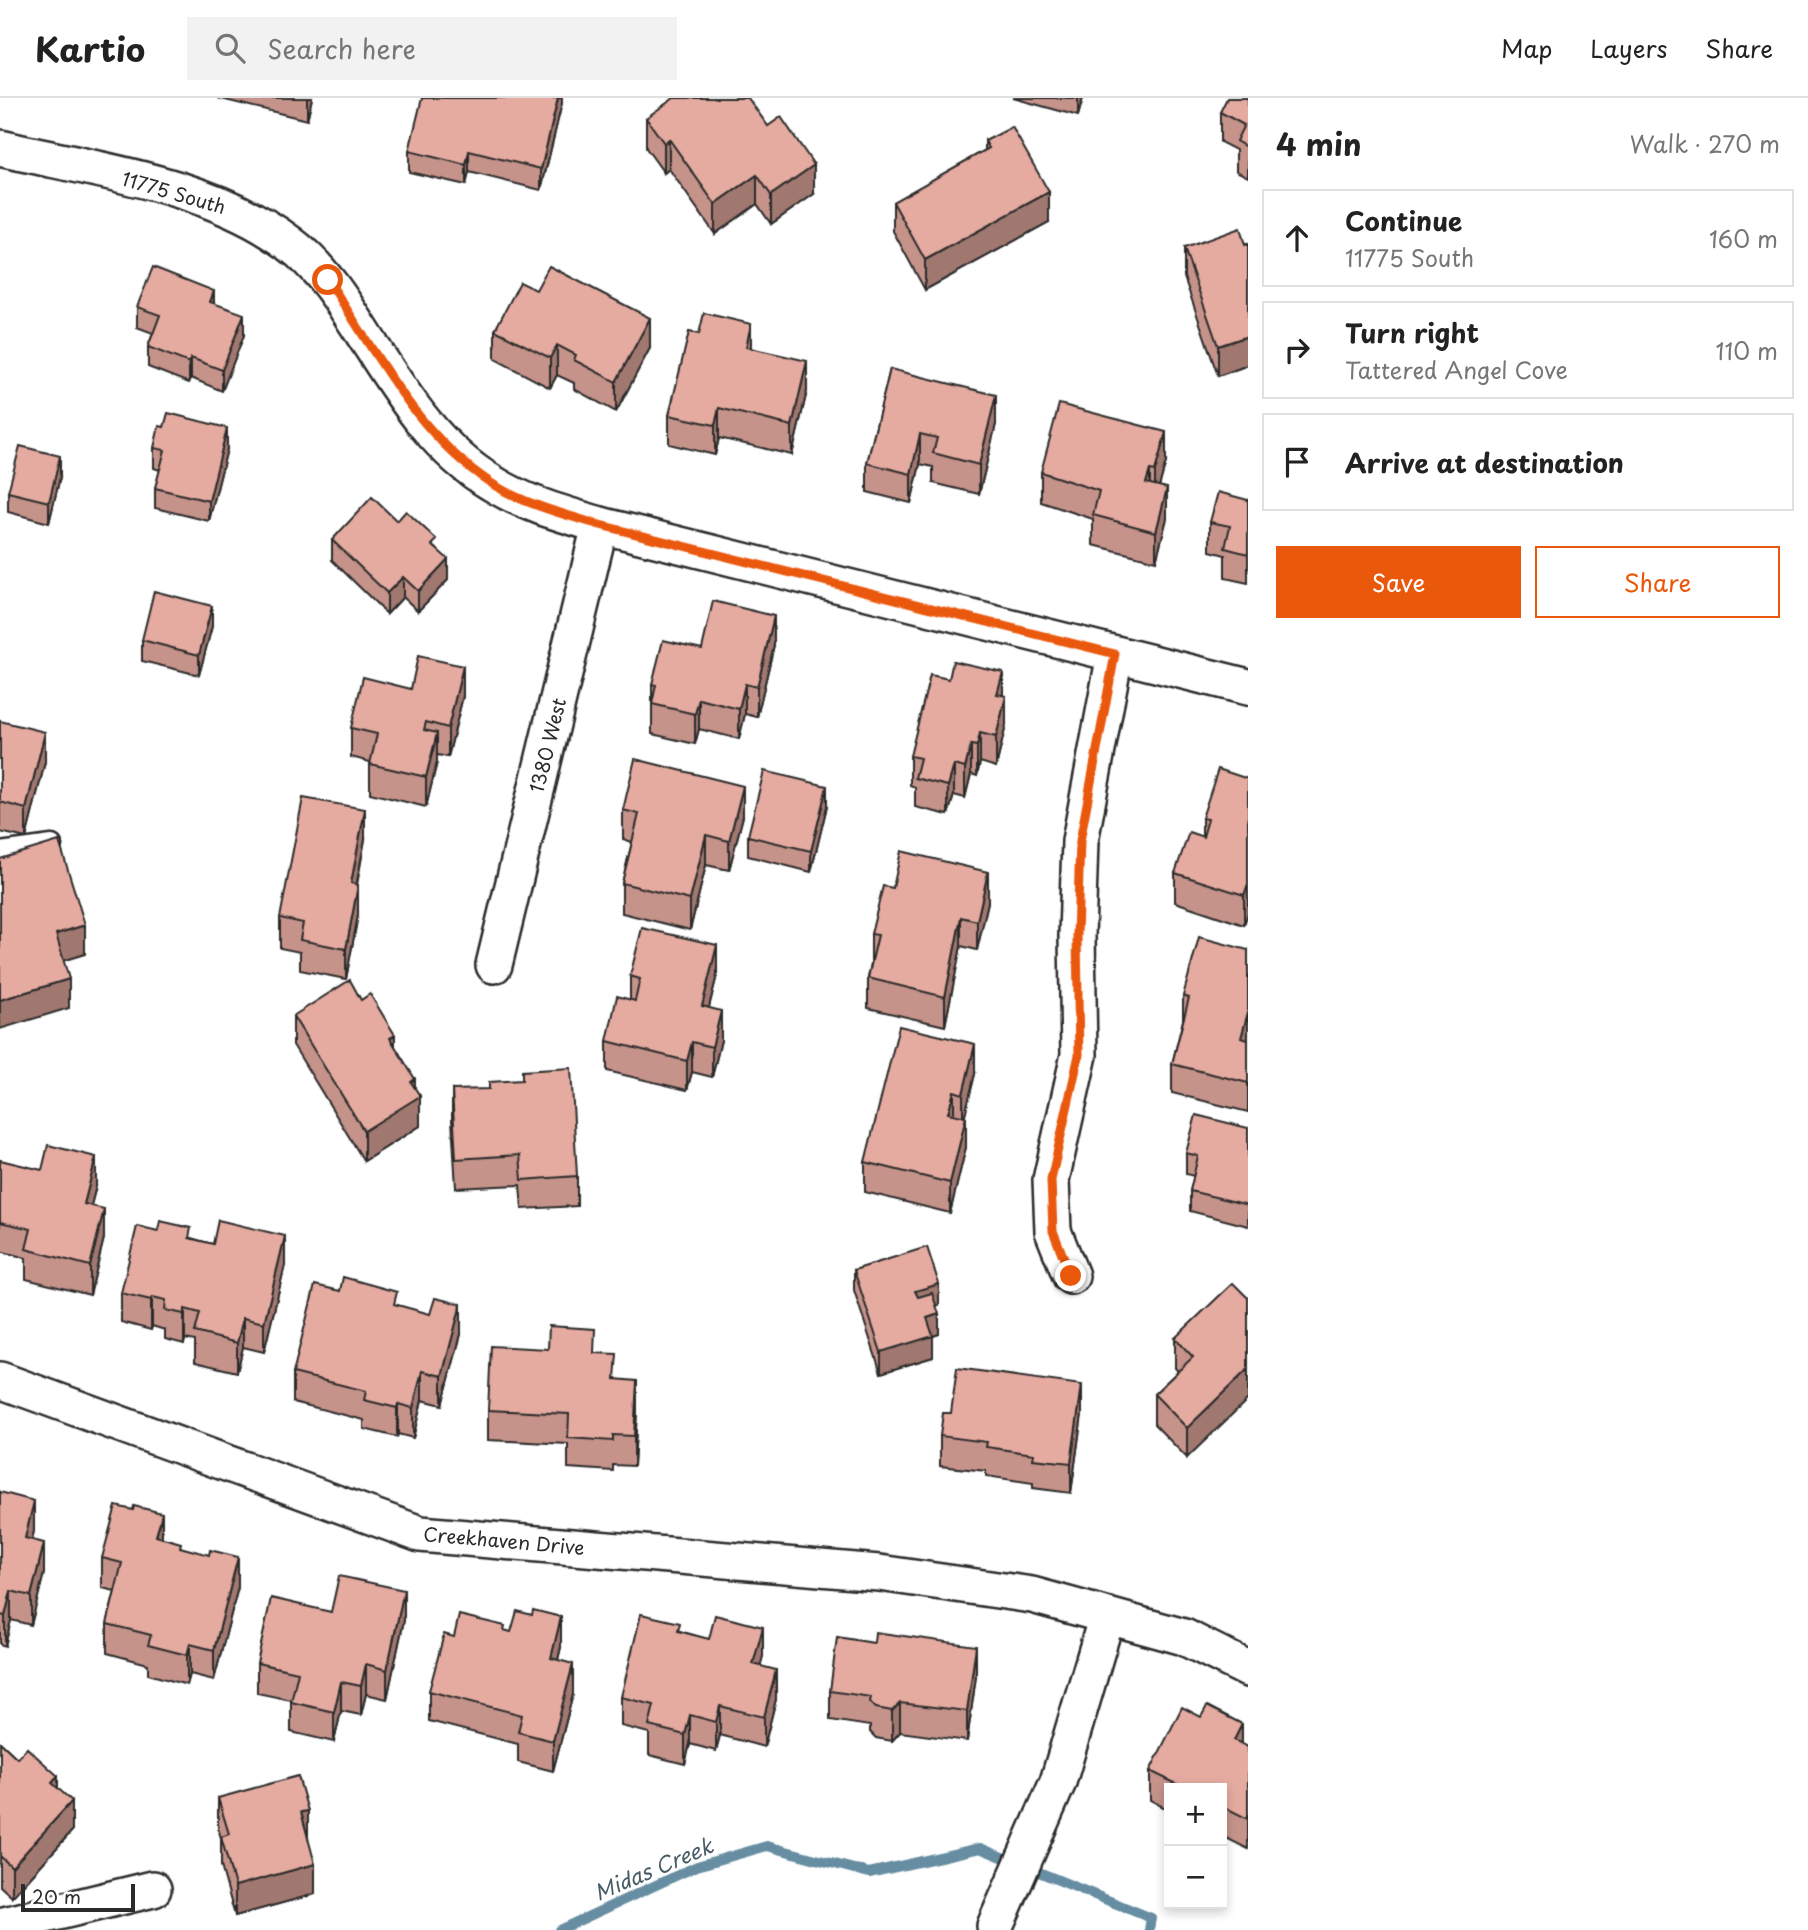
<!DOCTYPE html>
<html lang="en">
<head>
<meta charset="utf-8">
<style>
  body { margin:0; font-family:"Playpen Sans",sans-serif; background:#f2f2f2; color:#222 }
  .controls { position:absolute; right:21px; bottom:21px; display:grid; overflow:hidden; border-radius:0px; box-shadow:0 4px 10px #0003 }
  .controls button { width:63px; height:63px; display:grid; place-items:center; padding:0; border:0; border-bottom:2px solid #e0e0e0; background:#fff; color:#222; font:35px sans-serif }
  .scale { position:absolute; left:21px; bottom:18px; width:114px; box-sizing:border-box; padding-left:7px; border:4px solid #2b2b2b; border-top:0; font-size:19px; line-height:24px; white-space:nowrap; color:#2b2b2b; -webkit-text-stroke:5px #fff; paint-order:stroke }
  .stop { position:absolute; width:21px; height:21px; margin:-16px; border:5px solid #ea580c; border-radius:50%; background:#fff }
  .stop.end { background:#ea580c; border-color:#fff; box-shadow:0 2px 7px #0008 }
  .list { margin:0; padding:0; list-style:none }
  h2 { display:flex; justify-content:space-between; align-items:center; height:91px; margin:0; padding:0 28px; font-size:30px }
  h2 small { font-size:23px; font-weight:400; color:#767676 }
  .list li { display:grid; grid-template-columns:46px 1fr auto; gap:21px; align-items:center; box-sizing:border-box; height:98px; margin:0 14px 14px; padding:0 14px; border:2px solid #e0e0e0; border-radius:0px }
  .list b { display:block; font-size:26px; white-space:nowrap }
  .list p { margin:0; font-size:23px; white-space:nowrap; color:#767676 }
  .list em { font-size:23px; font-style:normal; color:#767676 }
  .actions { display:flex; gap:14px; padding:21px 28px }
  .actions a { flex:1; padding:16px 0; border:2px solid #ea580c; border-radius:0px; text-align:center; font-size:24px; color:#ea580c }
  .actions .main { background:#ea580c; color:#fff }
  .icon { flex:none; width:38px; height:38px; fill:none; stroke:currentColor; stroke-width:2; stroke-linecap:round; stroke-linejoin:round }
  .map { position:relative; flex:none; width:1248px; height:1832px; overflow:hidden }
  header { display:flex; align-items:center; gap:42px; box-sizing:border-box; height:98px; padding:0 35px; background:#fff; border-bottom:2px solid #e0e0e0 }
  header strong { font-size:33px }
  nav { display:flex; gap:38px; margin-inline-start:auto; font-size:24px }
  .search { width:490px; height:63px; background:#f2f2f2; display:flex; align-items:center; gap:18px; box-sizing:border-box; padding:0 24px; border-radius:0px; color:#767676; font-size:26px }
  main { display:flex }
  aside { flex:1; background:#fff }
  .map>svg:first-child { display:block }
</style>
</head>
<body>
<header>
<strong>Kartio</strong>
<div class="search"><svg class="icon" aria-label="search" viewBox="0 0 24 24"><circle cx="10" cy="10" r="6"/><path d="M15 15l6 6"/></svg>Search here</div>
<nav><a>Map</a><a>Layers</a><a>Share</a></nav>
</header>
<main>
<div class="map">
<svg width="1248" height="1832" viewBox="0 0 1248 1832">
  <rect width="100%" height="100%" fill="#fff"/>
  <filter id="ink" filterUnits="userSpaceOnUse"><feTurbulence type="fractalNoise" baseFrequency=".0143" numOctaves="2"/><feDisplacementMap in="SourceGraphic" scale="14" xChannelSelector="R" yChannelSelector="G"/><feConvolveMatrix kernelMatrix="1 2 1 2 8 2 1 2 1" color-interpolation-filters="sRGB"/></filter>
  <g filter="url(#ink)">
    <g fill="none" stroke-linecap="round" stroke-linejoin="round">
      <polyline stroke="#668da1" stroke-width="10" points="559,1832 697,1768 767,1748 869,1775 980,1750 1151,1820 1149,1832"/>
      <defs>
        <polyline id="service" points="0,754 52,747"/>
        <g id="minor">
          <path d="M0 50C94 72 211 86 289 145 323 170 345 207 368 243 402 296 436 352 492 385 525 406 563 416 600 427L1248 589"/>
          <polyline points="494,867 600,427"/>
          <polyline points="1071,1178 1053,1133 1051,1082 1079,957 1077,838 1080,743 1115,556"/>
          <polyline points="0,1282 420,1436 879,1475 1032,1497 1184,1539 1248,1571"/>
          <polyline points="0,1828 153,1791"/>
          <polyline points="995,1828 1058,1684 1107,1518"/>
        </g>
      </defs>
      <use href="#service" stroke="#2b2b2b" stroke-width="23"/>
      <use href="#minor" stroke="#2b2b2b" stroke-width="40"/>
      <use href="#service" stroke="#fff" stroke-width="18"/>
      <use href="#minor" stroke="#fff" stroke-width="35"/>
    </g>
    <g fill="#c5938a" stroke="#2b2b2b" stroke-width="2">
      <polygon points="217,0 312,0 307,22"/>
      <polygon points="562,0 562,5 541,92 469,74 466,87 409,74 409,53"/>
      <polygon points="1013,0 1083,0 1078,18"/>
      <polygon points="1248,0 1248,79 1236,73 1236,52 1220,44 1220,14"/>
      <polygon points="646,20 814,96 771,126 757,106 715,136 669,71 664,75 646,50"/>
      <polygon points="985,43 1049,124 925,192 893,133 893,104 985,52"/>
      <polygon points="1248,146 1248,267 1218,278 1184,179 1184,150"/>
      <polygon points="214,205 244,237 222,293 191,280 189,285 148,269 148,249 153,235 137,229 137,209"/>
      <polygon points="495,232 650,250 616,314 574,291 574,285 557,277 550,290 495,261"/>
      <polygon points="751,250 807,293 792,357 719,340 715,357 669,346 669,317"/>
      <polygon points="890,271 996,326 979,396 933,385 933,369 920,366 911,405 867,394 867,365"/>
      <polygon points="164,329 227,351 209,423 155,410 155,390 160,372 154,370 154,350"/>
      <polygon points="1166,364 1159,388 1167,420 1156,463 1093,447 1093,421 1041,404 1041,374"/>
      <polygon points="60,379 49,425 8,414 8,394"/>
      <polygon points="1248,402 1248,485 1225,480 1225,457 1210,453 1210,424"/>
      <polygon points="397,423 437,451 448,482 418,513 403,499 387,516 332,462 332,442"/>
      <polygon points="212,528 199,577 142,563 142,542"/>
      <polygon points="774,547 757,619 745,616 739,641 699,631 695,646 652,636 652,586 702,551"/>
      <polygon points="411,591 463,598 448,659 437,657 437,664 426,709 370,695 370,664 351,659 351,630"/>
      <polygon points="1003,597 1006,627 996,669 980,664 977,678 971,676 965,700 954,697 948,717 915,709 915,689 910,687 910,658"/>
      <polygon points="0,623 45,664 26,740 0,734"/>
      <polygon points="1248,681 1244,827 1175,804 1175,775 1202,739 1202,720"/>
      <polygon points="827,708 811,774 748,758 748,738"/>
      <polygon points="623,712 743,718 729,772 706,767 690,832 622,815 622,785 632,744 623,741"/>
      <polygon points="365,741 357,787 358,817 346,881 300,872 300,854 280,850 280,820"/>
      <polygon points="893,790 988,804 977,852 961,848 945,928 868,910 868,880 871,865 871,836"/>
      <polygon points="1248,852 1248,1014 1172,995 1172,966 1183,922 1183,898"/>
      <polygon points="717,877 709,909 721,942 712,979 692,974 687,992 607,973 607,943 630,902 630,878"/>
      <polygon points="361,902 395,948 420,1028 364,1063 293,947 293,918"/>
      <polygon points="975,976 964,1019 966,1049 950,1115 865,1094 865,1064"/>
      <polygon points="452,992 577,1078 577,1108 522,1111 520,1087 456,1090 452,1022"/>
      <polygon points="1248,1030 1248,1128 1190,1113 1190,1093 1194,1078 1186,1076 1186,1055"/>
      <polygon points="0,1062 96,1088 91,1107 104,1140 90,1197 26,1181 26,1160 0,1153"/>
      <polygon points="191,1140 285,1167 264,1254 243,1249 237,1274 195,1264 195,1243 185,1241 184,1246 165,1241 165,1232 152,1228 151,1232 121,1224 121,1195"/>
      <polygon points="854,1172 939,1207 936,1207 939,1236 933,1238 933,1259 881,1275 854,1192"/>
      <polygon points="1248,1200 1187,1360 1154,1326 1154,1296 1178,1273 1175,1270 1175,1240"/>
      <polygon points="397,1207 461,1236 442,1307 422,1302 413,1340 398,1336 397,1339 364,1331 364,1322 293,1304 293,1275"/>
      <polygon points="595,1255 617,1281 637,1312 634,1368 613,1367 613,1373 568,1370 568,1346 488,1342 488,1312"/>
      <polygon points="1082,1316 1071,1395 1033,1390 1033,1385 986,1378 986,1373 940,1368 940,1338"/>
      <polygon points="0,1394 34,1433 32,1442 44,1475 31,1527 11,1522 5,1548 0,1546"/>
      <polygon points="133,1412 162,1440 181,1449 238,1489 214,1582 190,1576 187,1587 148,1576 148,1566 107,1555 107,1526 115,1493 102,1490 102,1460"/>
      <polygon points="331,1514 404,1522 387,1601 366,1596 361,1617 341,1613 334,1644 291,1634 291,1602 257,1595 257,1565"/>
      <polygon points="505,1533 561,1549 558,1562 573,1596 553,1673 518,1664 518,1646 429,1623 429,1593 454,1539"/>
      <polygon points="680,1533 763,1558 760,1568 776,1601 764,1649 720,1637 716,1653 690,1646 685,1666 649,1657 649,1635 621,1628 621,1599"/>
      <polygon points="976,1578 967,1643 900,1634 892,1643 876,1640 870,1634 870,1628 830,1622 830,1593"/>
      <polygon points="0,1644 17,1660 58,1690 72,1733 12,1799 0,1788"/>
      <polygon points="1242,1646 1248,1649 1248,1751 1222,1738 1222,1690 1169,1690 1169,1712 1150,1702 1150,1673"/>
      <polygon points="218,1700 308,1739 315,1796 235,1818 221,1768 221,1740 218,1730"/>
    </g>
    <g fill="#a07870" stroke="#2b2b2b" stroke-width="2">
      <polygon points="307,0 312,0 307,22"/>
      <polygon points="558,0 562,0 562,5 541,92 541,71"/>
      <polygon points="1078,0 1083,0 1078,18"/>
      <polygon points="669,41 669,71 664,75 664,45"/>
      <polygon points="469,53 469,74 466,87 466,67"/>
      <polygon points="814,67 814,96 771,126 771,97"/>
      <polygon points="757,77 757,106 715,136 715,106"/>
      <polygon points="1049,94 1049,124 925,192 925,162"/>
      <polygon points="214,193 214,213 210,204"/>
      <polygon points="244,216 244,237 222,293 222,272"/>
      <polygon points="650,220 650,250 616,314 616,284"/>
      <polygon points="751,226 751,255 746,249"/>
      <polygon points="1248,238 1248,267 1218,278 1218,248"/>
      <polygon points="557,247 557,277 550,290 550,260"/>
      <polygon points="191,260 191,280 189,285 189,265"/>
      <polygon points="807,263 807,293 792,357 792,328"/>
      <polygon points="996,297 996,326 979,396 979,367"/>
      <polygon points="719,310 719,340 715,357 715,327"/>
      <polygon points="227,330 227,351 209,423 209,403"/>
      <polygon points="1166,334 1166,364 1155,403 1155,373"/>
      <polygon points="920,336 920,366 911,405 911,376"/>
      <polygon points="60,358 60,379 49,425 49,404"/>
      <polygon points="1150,372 1150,402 1146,385"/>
      <polygon points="1167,390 1167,420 1156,463 1156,434"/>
      <polygon points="448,461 448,482 418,513 418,493"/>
      <polygon points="403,479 403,499 387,516 387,495"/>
      <polygon points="212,508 212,528 199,577 199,557"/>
      <polygon points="774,518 774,547 757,619 757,589"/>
      <polygon points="463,568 463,598 448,659 448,630"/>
      <polygon points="1003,574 1003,604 997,596"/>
      <polygon points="745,586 745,616 739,641 739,611"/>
      <polygon points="1006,598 1006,627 996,669 996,639"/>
      <polygon points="699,601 699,631 695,646 695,616"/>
      <polygon points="45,634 45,664 26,740 26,711"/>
      <polygon points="437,635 437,664 426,709 426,679"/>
      <polygon points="980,635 980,664 977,678 977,648"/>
      <polygon points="971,647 971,676 965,700 965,670"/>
      <polygon points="954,667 954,697 948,717 948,688"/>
      <polygon points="743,688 743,718 729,772 729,743"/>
      <polygon points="827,688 827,708 811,774 811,753"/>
      <polygon points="365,711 365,741 351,815 351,785"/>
      <polygon points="706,737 706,767 690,832 690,802"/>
      <polygon points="988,774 988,804 977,852 977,823"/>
      <polygon points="1248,786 1248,815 1244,827 1244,797"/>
      <polygon points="358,787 358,817 346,881 346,851"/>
      <polygon points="961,819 961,848 945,928 945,899"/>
      <polygon points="85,827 85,856 56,865 56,836"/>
      <polygon points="717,847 717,877 702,937 702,908"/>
      <polygon points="69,881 69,910 0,931 0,902"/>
      <polygon points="721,913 721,942 712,979 712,949"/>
      <polygon points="1248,914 1248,943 1241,940"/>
      <polygon points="395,937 395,967 390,940"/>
      <polygon points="692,944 692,974 687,992 687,963"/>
      <polygon points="975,946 975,976 963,1025 963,996"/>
      <polygon points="415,981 415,1001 420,998 420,1028 364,1063 364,1033 411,984"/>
      <polygon points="954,993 954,1023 948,1015"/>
      <polygon points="966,1019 966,1049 950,1115 950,1085"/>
      <polygon points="96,1059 96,1088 84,1135 84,1106"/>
      <polygon points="104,1111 104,1140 90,1197 90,1168"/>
      <polygon points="285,1138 285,1167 264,1254 264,1225"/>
      <polygon points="939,1186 939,1207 915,1214 915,1193"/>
      <polygon points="152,1199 152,1228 151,1232 151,1202"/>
      <polygon points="461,1206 461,1236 442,1307 442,1278"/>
      <polygon points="185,1211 185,1241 184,1246 184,1216"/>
      <polygon points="939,1216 939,1236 933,1238 933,1259 881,1275 881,1254 927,1220"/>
      <polygon points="243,1220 243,1249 237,1274 237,1245"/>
      <polygon points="1248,1271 1248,1301 1187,1360 1187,1330"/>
      <polygon points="422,1273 422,1302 413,1340 413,1310"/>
      <polygon points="637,1283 637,1312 634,1368 634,1338"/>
      <polygon points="1082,1287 1082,1316 1071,1395 1071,1365"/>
      <polygon points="398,1306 398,1336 397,1339 397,1310"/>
      <polygon points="34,1403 34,1433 25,1470 25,1440"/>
      <polygon points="162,1415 162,1445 156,1438"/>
      <polygon points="44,1445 44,1475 31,1527 31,1498"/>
      <polygon points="238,1459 238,1489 214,1582 214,1552"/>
      <polygon points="404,1492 404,1522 387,1601 387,1572"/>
      <polygon points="11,1493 11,1522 5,1548 5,1518"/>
      <polygon points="561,1519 561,1549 551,1590 551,1560"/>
      <polygon points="763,1529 763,1558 753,1596 753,1566"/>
      <polygon points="190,1546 190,1576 187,1587 187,1557"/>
      <polygon points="976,1548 976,1578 967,1643 967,1613"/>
      <polygon points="366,1566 366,1596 361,1617 361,1588"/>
      <polygon points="573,1566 573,1596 553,1673 553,1643"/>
      <polygon points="776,1572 776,1601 764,1649 764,1619"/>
      <polygon points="341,1584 341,1613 334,1644 334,1614"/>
      <polygon points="900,1605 900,1634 892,1643 892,1613"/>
      <polygon points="720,1608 720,1637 716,1653 716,1624"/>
      <polygon points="690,1617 690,1646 685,1666 685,1637"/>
      <polygon points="1242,1626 1242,1656 1234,1642"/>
      <polygon points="58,1678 58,1708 52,1685"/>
      <polygon points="72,1703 72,1733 12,1799 12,1769"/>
      <polygon points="308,1713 308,1742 301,1714"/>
      <polygon points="315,1766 315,1796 235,1818 235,1788"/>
    </g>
    <g fill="#e5aba0" stroke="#2b2b2b" stroke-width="2">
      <polygon points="422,0 558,0 541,71 469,53 466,67 409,53"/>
      <polygon points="674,0 748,0 768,28 781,19 814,67 771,97 757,77 715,106 669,41 664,45 646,20"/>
      <polygon points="1227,0 1248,0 1248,50 1236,43 1244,27 1220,14"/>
      <polygon points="1012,29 1049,94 925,162 893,104 989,50 985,43"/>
      <polygon points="1240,130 1245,147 1248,146 1248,238 1218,248 1184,150"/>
      <polygon points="549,168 650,220 616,284 574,262 576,257 557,247 550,260 495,232 520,184 536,192"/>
      <polygon points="153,169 214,193 210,204 244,216 222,272 191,260 189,265 148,249 160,217 137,209"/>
      <polygon points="704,215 751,226 746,249 807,263 792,328 719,310 715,327 669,317 689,234 699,236"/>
      <polygon points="890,271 996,297 979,367 933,355 937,340 920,336 911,376 867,365"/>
      <polygon points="1059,306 1166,334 1155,373 1150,372 1146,385 1167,390 1156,434 1093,417 1099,393 1041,374"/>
      <polygon points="168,315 227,330 209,403 155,390 165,352 154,350 159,328 164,329"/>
      <polygon points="20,348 60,358 49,404 8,394"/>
      <polygon points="1218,394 1248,402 1248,456 1225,450 1230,428 1210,424"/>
      <polygon points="372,399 397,423 406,413 437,442 432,447 448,461 418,493 403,479 387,495 332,442"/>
      <polygon points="154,493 212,508 199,557 142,542"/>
      <polygon points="713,503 774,518 757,589 745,586 739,611 699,601 695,616 652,606 656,587 652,586 663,542 702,551"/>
      <polygon points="418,558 463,568 448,630 426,624 424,632 437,635 426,679 370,666 377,636 351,630 363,579 411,591"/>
      <polygon points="953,563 1003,574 997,596 1006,598 996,639 980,635 977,648 971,647 965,670 954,667 948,688 915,680 920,660 910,658 930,577 949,581"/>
      <polygon points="0,623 45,634 26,711 0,704"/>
      <polygon points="635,661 743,688 729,743 706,737 690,802 622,785 639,716 623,712"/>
      <polygon points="1218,671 1248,681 1248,786 1244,797 1175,775 1189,734 1203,739 1208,721 1202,720"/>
      <polygon points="764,673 827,688 811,753 748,738"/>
      <polygon points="303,700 365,711 351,785 358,787 346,851 300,842 303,825 280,820"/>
      <polygon points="59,743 85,827 56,836 69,881 0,902 0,761"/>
      <polygon points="901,753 988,774 977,823 961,819 945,899 868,880 878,837 871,836 883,788 893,790"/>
      <polygon points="642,830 717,847 702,908 721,913 712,949 692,944 687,963 607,943 617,898 635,903 640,881 630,878"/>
      <polygon points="1199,839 1248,852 1248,914 1241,940 1248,942 1248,985 1172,966 1189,900 1183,898"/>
      <polygon points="350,882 361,902 370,896 395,937 390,940 415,981 411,984 420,998 364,1033 293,918"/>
      <polygon points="899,928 975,946 963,996 954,993 948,1015 966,1019 950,1085 865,1064"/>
      <polygon points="571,970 577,1078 522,1082 520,1057 456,1061 452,992 489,991 489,984 522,982 522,973"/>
      <polygon points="1196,1017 1248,1030 1248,1107 1190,1093 1198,1058 1186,1055"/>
      <polygon points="48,1047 96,1059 84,1106 104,1111 90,1168 26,1151 31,1131 0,1124 0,1062 42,1072"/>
      <polygon points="218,1122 285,1138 264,1225 243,1220 237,1245 195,1234 200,1215 185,1211 184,1216 165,1212 166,1202 152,1199 151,1202 121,1195 137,1128 158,1133 160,1123 191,1130 189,1140 213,1146"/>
      <polygon points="927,1149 939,1186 915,1193 918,1199 932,1195 939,1216 927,1220 933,1238 881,1254 854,1172"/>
      <polygon points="343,1179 397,1194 394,1206 430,1216 435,1200 461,1206 442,1278 422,1273 413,1310 398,1306 397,1310 364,1302 366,1293 293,1275 315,1187 340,1193"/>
      <polygon points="1233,1185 1248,1200 1248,1271 1187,1330 1154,1296 1193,1259 1175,1240"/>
      <polygon points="549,1228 595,1231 594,1255 617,1256 615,1281 637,1283 634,1338 613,1337 613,1343 568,1340 569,1316 488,1312 491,1248 548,1251"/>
      <polygon points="957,1270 1082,1287 1071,1365 1033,1361 1034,1356 986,1349 987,1344 940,1338 943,1315 951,1315"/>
      <polygon points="0,1394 34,1403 25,1440 44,1445 31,1498 11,1493 5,1518 0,1517"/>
      <polygon points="116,1408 133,1412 134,1408 162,1415 156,1438 181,1445 180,1449 209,1457 210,1452 238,1459 214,1552 190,1546 187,1557 148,1547 151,1537 107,1526 122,1465 102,1460"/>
      <polygon points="339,1478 404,1492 387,1572 366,1566 361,1588 341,1584 334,1614 291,1604 298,1574 257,1565 271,1500 331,1514"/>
      <polygon points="533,1512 561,1519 551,1560 573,1566 553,1643 518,1634 522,1617 429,1593 444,1536 454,1539 459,1517 505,1528 504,1532 511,1534 517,1513 532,1517"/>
      <polygon points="641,1516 680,1525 678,1533 709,1541 715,1517 763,1529 753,1566 776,1572 764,1619 720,1608 716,1624 690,1617 685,1637 649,1628 654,1607 621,1599"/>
      <polygon points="875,1534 976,1548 967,1613 900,1605 892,1613 876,1610 870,1604 871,1599 830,1593 837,1539 874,1545"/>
      <polygon points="1207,1608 1242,1626 1234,1642 1248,1649 1248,1721 1222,1708 1222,1690 1185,1690 1150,1673 1182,1609 1201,1619"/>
      <polygon points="0,1644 17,1660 27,1650 58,1678 52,1685 72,1703 12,1769 0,1758"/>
      <polygon points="298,1678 308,1713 301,1714 315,1766 235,1788 221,1739 229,1736 218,1700"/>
    </g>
  </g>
  <g fill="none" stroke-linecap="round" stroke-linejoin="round" filter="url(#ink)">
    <path stroke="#ea580c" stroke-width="9" d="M328 182C375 253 417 337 491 385 523 406 563 416 600 427L1115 556 1080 743 1077 838 1079 957 1051 1082 1053 1133 1071 1178"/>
  </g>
  <g text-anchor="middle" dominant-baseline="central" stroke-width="5" stroke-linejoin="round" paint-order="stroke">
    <g font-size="19" fill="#2b2b2b" stroke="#fff">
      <text transform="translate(174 94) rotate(16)">11775 South</text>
      <text transform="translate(547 647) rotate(-76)">1380 West</text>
      <text transform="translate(504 1442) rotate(5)">Creekhaven Drive</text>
    </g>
    <g font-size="21" font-style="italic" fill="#485c66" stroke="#fff">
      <text transform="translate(653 1770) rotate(-23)">Midas Creek</text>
    </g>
  </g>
</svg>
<div class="controls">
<button>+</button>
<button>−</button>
</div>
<div class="scale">20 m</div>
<div class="stop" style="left:328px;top:182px"></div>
<div class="stop end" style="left:1071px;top:1178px"></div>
</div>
<aside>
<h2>4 min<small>Walk · 270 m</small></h2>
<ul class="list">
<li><svg class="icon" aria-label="ahead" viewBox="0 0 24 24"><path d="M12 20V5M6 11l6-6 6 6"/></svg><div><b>Continue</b><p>11775 South</p></div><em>160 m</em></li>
<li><svg class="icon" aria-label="right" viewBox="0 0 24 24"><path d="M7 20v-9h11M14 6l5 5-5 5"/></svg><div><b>Turn right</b><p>Tattered Angel Cove</p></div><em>110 m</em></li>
<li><svg class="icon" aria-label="arrive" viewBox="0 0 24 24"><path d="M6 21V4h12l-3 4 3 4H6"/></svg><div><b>Arrive at destination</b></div></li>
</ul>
<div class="actions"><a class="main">Save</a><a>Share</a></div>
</aside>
</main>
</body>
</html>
